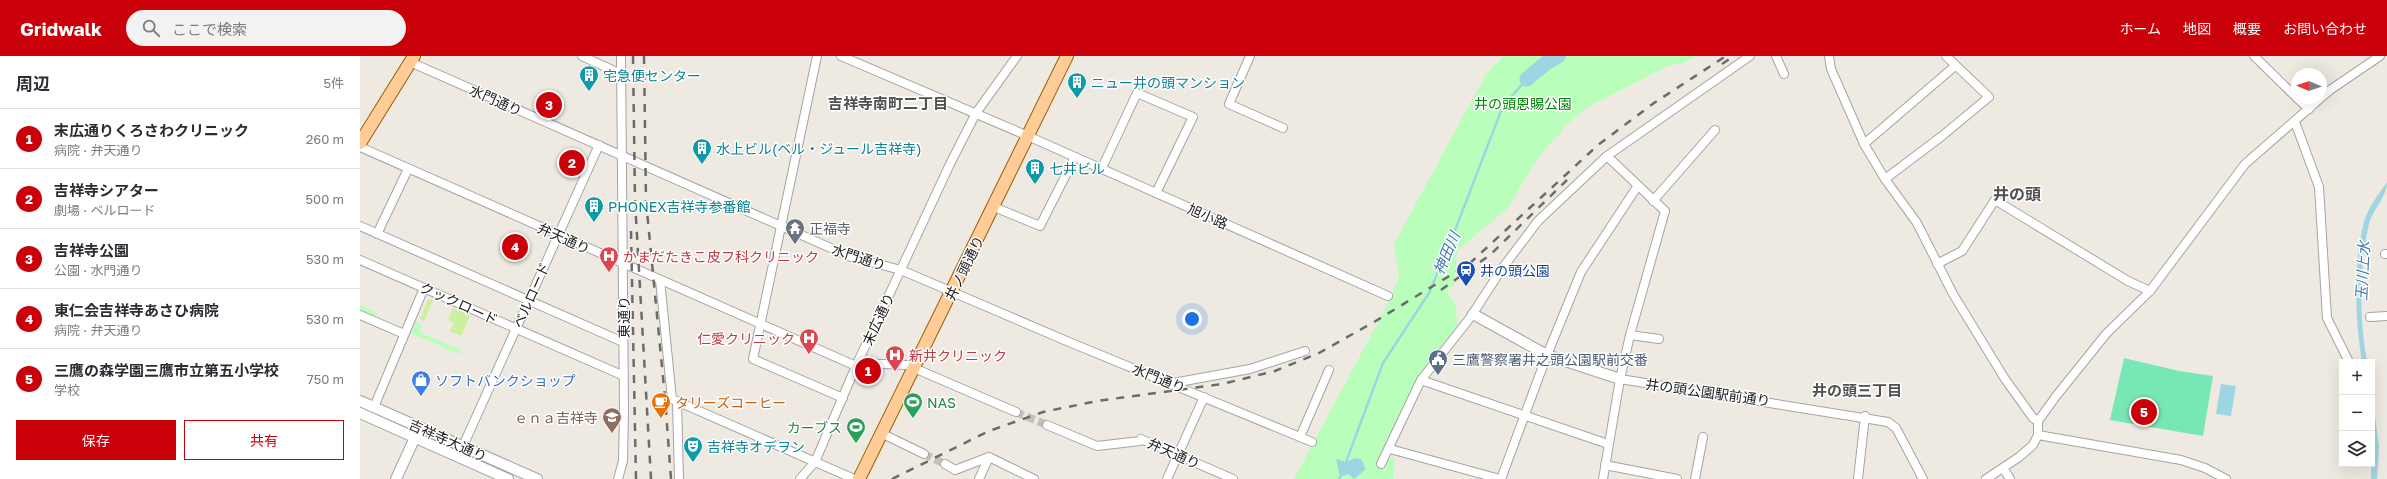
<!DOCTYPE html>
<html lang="ja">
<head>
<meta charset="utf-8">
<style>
  body { margin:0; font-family:"Golos Text","Noto Sans JP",sans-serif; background:#f2f2f3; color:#2b2b33 }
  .controls { position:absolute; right:12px; bottom:12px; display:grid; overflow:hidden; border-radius:0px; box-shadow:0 4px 16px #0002 }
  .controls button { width:36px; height:36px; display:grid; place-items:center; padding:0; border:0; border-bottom:1px solid #e1e1e2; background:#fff; color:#2b2b33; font:20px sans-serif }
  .compass { position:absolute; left:1931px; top:12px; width:36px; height:36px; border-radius:50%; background:#fff; box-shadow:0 4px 16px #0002; rotate:272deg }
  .you { position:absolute; left:832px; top:263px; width:14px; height:14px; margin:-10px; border:3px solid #fff; border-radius:50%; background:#1a73e8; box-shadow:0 0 0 6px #1a73e833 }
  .badge { display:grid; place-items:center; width:26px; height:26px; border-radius:50%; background:#ca000b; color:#fff; font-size:13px; font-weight:700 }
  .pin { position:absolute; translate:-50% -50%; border:2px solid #fff; box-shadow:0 1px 4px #0006 }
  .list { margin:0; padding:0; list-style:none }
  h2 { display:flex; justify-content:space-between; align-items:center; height:52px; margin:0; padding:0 16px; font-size:17px }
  h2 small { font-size:13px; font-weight:400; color:#7c7c81 }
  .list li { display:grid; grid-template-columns:26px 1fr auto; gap:12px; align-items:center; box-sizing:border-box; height:60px; padding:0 16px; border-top:1px solid #e1e1e2 }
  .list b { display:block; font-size:15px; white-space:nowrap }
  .list p { margin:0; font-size:13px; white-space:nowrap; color:#7c7c81 }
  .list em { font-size:13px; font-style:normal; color:#7c7c81 }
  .actions { display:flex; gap:8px; padding:12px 16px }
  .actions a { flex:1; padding:9px 0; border:1px solid #ca000b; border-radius:0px; text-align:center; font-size:14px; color:#ca000b }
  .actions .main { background:#ca000b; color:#fff }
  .icon { flex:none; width:22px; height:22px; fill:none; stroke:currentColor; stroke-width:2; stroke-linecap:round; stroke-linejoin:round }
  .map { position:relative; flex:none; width:2027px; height:423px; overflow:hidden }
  header { display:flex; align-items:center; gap:24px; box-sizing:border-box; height:56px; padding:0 20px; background:#ca000b; color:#fff }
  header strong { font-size:19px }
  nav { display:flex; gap:22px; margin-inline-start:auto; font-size:14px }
  .search { width:280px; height:36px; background:#f2f2f3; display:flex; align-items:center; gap:10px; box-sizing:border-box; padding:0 14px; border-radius:22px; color:#7c7c81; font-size:15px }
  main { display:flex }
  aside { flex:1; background:#fff }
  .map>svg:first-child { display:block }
</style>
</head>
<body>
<header>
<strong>Gridwalk</strong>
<div class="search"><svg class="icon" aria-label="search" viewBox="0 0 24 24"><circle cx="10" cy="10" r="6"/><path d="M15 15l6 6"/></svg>ここで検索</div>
<nav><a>ホーム</a><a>地図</a><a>概要</a><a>お問い合わせ</a></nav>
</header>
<main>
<aside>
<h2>周辺<small>5件</small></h2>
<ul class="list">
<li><span class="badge">1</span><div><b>末広通りくろさわクリニック</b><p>病院 · 弁天通り</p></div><em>260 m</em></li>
<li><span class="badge">2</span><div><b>吉祥寺シアター</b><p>劇場 · ベルロード</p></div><em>500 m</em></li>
<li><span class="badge">3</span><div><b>吉祥寺公園</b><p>公園 · 水門通り</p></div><em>530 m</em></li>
<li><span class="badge">4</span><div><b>東仁会吉祥寺あさひ病院</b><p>病院 · 弁天通り</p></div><em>530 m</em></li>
<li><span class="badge">5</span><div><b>三鷹の森学園三鷹市立第五小学校</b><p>学校</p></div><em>750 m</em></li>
</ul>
<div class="actions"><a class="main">保存</a><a>共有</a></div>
</aside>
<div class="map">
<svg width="2027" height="423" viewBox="0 0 2027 423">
  <rect width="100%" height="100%" fill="#efeae1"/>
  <g fill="#ccefa1">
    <polygon points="68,243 73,244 64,265 60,263"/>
    <polygon points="93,252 110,260 101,280 90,275 94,267 88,264"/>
  </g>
  <g fill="#b9ffbb">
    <polygon points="1143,0 1337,0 1323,7 1308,10 1228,51 1202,72 1203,74 1190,88 1172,111 1148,152 1097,195 1094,229 1086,235 1096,249 1097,270 1060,319 1024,400 1035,404 1033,423 934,423 1024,255 1039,222 1034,188 1126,18"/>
    <polygon points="184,34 203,43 195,64 175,56"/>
    <polygon points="0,249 17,257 15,261 0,254"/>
    <polygon points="56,266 62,269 59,276 101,294 99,298 51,277"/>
  </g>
  <polygon fill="#77e7b5" points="1764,302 1819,315 1853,320 1843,380 1750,364"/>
  <g fill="#9dd6e2">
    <path d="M2027 126C2027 141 2013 153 2009 168 1999 212 1999 262 2007 306H2002C1995 264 1993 207 2004 166 2008 151 2019 138 2027 126Z"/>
    <polygon points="1861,328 1876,330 1871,360 1856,358"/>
    <polygon points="2012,336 2019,391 2017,423 2011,423"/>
    <polygon points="995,402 1001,403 1006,413 994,423 988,418 980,421 976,403 986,406"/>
  </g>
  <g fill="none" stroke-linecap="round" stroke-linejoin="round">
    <g stroke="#9dd6e2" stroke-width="2.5">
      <polyline points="986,406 1023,307 1069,237 1087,195 1143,50 1167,23"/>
      <polyline points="979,423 980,421"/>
    </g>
    <polyline stroke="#9dd6e2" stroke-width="15" points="1167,23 1186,7 1198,0"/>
    <g stroke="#c5c1ba" stroke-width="8" stroke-dasharray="8 4" stroke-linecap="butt">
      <polyline points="656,356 687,369"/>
      <polyline points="564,398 585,408"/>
    </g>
    <defs>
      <g id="minor">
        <polyline points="222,0 261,18"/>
        <polyline points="457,0 393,303 483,342"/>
        <polyline points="481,0 661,77 1028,240"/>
        <polyline points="890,0 869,48 923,72"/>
        <polyline points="1416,0 1424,18"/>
        <polyline points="1469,0 1471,13 1504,88 1525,123 1557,167 1593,238 1645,323 1673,362 1678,365"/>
        <polyline points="1894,0 1937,42"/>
        <polyline points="50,6 491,201 541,214 709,286 952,386"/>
        <polyline points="1937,42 1949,53"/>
        <polyline points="1935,66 1959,131 1967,262 1989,306"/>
        <polyline points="1504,88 1595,10"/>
        <polyline points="0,91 496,310"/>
        <polyline points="741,114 777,37 833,61 796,137"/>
        <polyline points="1525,123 1582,80 1629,41 1586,0"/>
        <polyline points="1293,145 1355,74"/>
        <polyline points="634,151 680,170 715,101"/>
        <polyline points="0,170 263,286"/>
        <polyline points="17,178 48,113"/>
        <polyline points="2025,198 2027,198"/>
        <polyline points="0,204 264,320"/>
        <polyline points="1577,208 1602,195 1635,144 1768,225 1790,235"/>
        <polyline points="300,224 312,343 494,423"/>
        <polyline points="0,259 44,278"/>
        <polyline points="2010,261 2027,260"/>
        <polyline points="1270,279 1299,283"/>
        <polyline points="498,307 547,309 656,356"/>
        <polyline points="1260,323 1528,366 1536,372 1563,423"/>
        <polyline points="1061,324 1248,388"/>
        <polyline points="813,327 890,313 945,295"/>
        <polyline points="317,345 319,423"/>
        <polyline points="14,351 64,232"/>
        <polyline points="687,369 737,390 780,385 781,383 873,423"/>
        <polyline points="521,377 564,398"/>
        <polyline points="1678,379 1821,404 1845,412 1866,423"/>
        <polyline points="940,381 969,314"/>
        <polyline points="103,390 239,89"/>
        <polyline points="1030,393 1140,423"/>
        <polyline points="585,408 595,414 629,401 674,423"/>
        <polyline points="1021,408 1061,324 1110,262 1141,214 1178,165 1247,100 1390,0"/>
        <polyline points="1245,409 1317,423"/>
        <polyline points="1643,412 1650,423"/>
        <polyline points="258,423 263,405 264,354 261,0"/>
        <polyline points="440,423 455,406 496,310 590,108 616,57 657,0"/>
        <polyline points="619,423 629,401"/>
        <polyline points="807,423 844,341"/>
        <polyline points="1141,423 1187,299 1221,216 1277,131"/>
        <polyline points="1243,423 1260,323 1270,279 1305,155 1247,100"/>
        <polyline points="1335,423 1343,381"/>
        <polyline points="1498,423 1505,360"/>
        <polyline points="1626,423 1659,401 1673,389 1678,379 1678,365 1697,339 1746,278 1790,235 1885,108 1970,34 2020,0"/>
      </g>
      <g id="tertiary">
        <polyline points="1113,258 1187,299 1260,323"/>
        <polyline points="0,345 177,423"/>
        <polyline points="0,357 148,423"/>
        <polyline points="36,423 57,377"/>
      </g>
      <g id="primary">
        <polyline points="0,87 54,0"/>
        <polyline points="499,423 707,0"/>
      </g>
    </defs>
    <use href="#minor" stroke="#a4a4a4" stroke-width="10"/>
    <use href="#tertiary" stroke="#a4a4a4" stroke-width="12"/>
    <use href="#primary" stroke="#965c00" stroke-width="14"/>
    <use href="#minor" stroke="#fff" stroke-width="8"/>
    <use href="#tertiary" stroke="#fff" stroke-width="10"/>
    <use href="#primary" stroke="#ffcc97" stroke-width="12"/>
    <g stroke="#6b6b6b" stroke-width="2.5" stroke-dasharray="8 8" stroke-linecap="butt">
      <polyline points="273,0 275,145 291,423"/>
      <polyline points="284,0 286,145 305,342 311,423"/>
      <polyline points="1362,8 1374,0"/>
      <polyline points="271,175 276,423"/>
      <polyline points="1081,234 1130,199 1207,124"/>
      <polyline points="532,423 629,375 683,356 737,345 862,328 915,315 959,297 1014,266 1109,208 1238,89 1294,47 1366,0"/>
    </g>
  </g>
  <defs>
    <symbol id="building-pin" viewBox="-11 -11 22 30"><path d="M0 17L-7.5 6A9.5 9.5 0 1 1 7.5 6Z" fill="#0f9aa8" stroke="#fff"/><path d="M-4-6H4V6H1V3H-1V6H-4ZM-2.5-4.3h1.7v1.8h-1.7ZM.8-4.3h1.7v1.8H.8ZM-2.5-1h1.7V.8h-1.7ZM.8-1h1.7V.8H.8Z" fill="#fff"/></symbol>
    <symbol id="temple-pin" viewBox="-11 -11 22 30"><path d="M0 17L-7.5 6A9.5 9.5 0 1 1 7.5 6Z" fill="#6b7280" stroke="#fff"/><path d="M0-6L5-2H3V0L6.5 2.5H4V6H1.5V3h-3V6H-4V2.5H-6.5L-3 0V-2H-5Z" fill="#fff"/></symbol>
    <symbol id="hospital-pin" viewBox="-11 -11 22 30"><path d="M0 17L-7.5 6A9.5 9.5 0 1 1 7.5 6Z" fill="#e0444e" stroke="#fff"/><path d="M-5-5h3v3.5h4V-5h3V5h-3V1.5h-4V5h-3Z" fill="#fff"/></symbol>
    <symbol id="station-pin" viewBox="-11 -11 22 30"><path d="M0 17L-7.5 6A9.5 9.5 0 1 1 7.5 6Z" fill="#1a4fb4" stroke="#fff"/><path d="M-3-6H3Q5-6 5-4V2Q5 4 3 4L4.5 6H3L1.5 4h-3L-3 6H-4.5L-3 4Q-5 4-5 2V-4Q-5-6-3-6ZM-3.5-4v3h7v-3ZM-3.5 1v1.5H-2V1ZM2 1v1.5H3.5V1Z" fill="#fff"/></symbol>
    <symbol id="civic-pin" viewBox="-11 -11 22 30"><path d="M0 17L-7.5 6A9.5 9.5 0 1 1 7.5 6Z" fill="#5c6f8a" stroke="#fff"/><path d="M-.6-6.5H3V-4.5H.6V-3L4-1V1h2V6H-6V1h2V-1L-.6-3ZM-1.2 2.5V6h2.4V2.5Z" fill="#fff"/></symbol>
    <symbol id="shop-pin" viewBox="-11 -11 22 30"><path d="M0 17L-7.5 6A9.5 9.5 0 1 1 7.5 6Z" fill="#3f7fe0" stroke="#fff"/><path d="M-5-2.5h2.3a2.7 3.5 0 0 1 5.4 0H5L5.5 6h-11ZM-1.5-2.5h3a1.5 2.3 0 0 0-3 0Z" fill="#fff"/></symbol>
    <symbol id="cafe-pin" viewBox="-11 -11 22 30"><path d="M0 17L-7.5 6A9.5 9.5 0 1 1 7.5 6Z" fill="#e8710a" stroke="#fff"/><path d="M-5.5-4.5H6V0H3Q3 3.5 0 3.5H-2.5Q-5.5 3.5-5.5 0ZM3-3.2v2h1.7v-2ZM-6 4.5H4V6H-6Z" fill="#fff"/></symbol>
    <symbol id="stadium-pin" viewBox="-11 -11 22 30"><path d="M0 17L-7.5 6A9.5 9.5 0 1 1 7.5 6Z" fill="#2e9e5b" stroke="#fff"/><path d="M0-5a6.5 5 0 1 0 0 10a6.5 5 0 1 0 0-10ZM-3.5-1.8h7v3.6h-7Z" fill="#fff"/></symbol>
    <symbol id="school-pin" viewBox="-11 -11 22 30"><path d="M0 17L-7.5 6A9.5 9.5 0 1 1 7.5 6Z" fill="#8d6e63" stroke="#fff"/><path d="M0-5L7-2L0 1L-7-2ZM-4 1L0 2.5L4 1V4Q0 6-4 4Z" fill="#fff"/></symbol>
    <symbol id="theatre-pin" viewBox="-11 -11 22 30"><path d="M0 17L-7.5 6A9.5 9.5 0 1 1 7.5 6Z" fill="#0f9aa8" stroke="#fff"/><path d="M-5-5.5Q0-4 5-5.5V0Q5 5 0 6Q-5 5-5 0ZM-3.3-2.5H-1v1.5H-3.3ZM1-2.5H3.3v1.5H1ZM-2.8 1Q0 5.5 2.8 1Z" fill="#fff"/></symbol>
  </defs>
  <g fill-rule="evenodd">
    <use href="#building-pin" x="218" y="8" width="22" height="30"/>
    <use href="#building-pin" x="706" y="15" width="22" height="30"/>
    <use href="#building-pin" x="331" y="81" width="22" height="30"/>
    <use href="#building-pin" x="664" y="101" width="22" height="30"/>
    <use href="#building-pin" x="223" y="139" width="22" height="30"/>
    <use href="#temple-pin" x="424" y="161" width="22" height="30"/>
    <use href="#hospital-pin" x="238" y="189" width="22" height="30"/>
    <use href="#station-pin" x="1095" y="203" width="22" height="30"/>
    <use href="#hospital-pin" x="438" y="271" width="22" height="30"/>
    <use href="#hospital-pin" x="524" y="288" width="22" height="30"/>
    <use href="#civic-pin" x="1067" y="292" width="22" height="30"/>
    <use href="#shop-pin" x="50" y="313" width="22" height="30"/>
    <use href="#cafe-pin" x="290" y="335" width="22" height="30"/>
    <use href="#stadium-pin" x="542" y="335" width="22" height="30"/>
    <use href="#school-pin" x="241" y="350" width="22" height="30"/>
    <use href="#stadium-pin" x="485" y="360" width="22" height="30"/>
    <use href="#theatre-pin" x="322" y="379" width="22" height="30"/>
  </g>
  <g text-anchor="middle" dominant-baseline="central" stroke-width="3" stroke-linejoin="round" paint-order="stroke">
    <g font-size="14" fill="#0d838f" stroke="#fff" text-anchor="start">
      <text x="243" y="19">宅急便センター</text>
      <text x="731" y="26">ニュー井の頭マンション</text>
      <text x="356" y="92">水上ビル(ベル・ジュール吉祥寺)</text>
      <text x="689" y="112">七井ビル</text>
      <text x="248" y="150">PHONEX吉祥寺参番館</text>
      <text x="347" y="390">吉祥寺オデヲン</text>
    </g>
    <g font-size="14" fill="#1d1d1d" stroke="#fff">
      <text transform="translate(136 44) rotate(24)">水門通り</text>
      <text transform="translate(848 160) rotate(24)">旭小路</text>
      <text transform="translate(204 182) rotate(24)">弁天通り</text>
      <text transform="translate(499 201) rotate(18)">水門通り</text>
      <text transform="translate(604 212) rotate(-64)">井ノ頭通り</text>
      <text transform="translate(171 239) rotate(-66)">ベルロード</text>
      <text transform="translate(99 247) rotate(24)">クックロード</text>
      <text transform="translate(263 261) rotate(-90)">東通り</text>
      <text transform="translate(518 263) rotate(-65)">末広通り</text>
      <text transform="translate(799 322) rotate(22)">水門通り</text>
      <text transform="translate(1348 336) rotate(8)">井の頭公園駅前通り</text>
      <text transform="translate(88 384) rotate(24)">吉祥寺大通り</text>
      <text transform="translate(814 397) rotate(24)">弁天通り</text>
    </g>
    <g font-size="14" fill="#018504" stroke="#fff">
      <text x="1163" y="47">井の頭恩賜公園</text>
    </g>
    <g font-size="14" fill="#5b616d" stroke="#fff" text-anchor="start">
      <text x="449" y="172">正福寺</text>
    </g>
    <g font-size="14" fill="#be3a42" stroke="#fff" text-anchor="start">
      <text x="263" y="200">かまだたきこ皮フ科クリニック</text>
      <text x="435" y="282" text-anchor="end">仁愛クリニック</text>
      <text x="549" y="299">新井クリニック</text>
    </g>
    <g font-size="14" fill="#164399" stroke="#fff" text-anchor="start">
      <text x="1120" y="214">井の頭公園</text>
    </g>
    <g font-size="14" fill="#4e5e75" stroke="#fff" text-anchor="start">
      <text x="1092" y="303">三鷹警察署井之頭公園駅前交番</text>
    </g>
    <g font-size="14" fill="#366cbe" stroke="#fff" text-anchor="start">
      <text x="75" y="324">ソフトバンクショップ</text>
    </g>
    <g font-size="14" fill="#c56008" stroke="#fff" text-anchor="start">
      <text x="315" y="346">タリーズコーヒー</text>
    </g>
    <g font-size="14" fill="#27864d" stroke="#fff" text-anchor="start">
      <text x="567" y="346">NAS</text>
      <text x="482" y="371" text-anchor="end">カーブス</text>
    </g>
    <g font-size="14" fill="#785e54" stroke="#fff" text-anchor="end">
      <text x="238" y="361">ｅｎａ吉祥寺</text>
    </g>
    <g font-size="15" font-weight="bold" fill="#505050" stroke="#fff">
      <text x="528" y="47">吉祥寺南町二丁目</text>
      <text x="1497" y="334">井の頭三丁目</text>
    </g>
    <g font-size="15" font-style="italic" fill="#3e7bad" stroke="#fff">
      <text transform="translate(1086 197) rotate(-67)">神田川</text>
      <text transform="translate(2002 215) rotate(-87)">玉川上水</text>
    </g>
    <g font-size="16" font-weight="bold" fill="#505050" stroke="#fff">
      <text x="1657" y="138">井の頭</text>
    </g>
  </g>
</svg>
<div class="controls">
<button>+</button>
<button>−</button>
<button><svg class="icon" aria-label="layers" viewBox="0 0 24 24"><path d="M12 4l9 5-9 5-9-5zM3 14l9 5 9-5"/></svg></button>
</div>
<svg class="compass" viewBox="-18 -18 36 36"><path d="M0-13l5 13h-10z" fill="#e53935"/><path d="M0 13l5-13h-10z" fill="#7c7c81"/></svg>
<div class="you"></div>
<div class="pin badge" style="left:508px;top:315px">1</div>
<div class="pin badge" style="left:212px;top:107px">2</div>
<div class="pin badge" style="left:189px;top:49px">3</div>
<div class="pin badge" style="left:155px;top:191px">4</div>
<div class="pin badge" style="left:1784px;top:356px">5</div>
</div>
</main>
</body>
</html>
